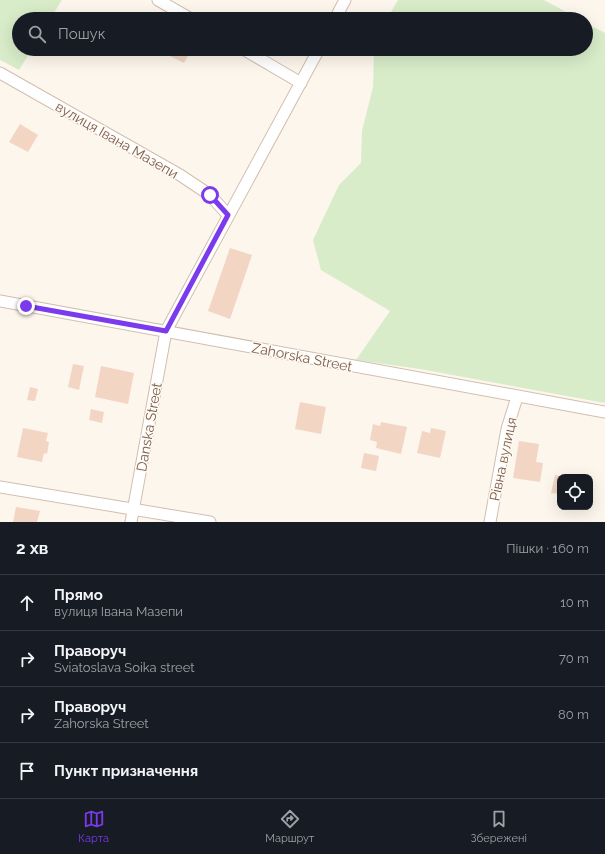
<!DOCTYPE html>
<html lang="uk">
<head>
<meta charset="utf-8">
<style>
  body { margin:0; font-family:Raleway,sans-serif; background:#20242c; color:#f1f3f6 }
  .controls { position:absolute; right:12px; bottom:12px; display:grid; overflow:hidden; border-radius:8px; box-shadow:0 4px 16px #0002 }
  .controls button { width:36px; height:36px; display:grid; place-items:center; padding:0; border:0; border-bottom:1px solid #363941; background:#171b24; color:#f1f3f6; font:20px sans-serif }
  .stop { position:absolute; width:12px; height:12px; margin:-9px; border:3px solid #7c3aed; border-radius:50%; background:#fff }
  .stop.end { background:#7c3aed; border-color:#fff; box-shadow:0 1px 4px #0008 }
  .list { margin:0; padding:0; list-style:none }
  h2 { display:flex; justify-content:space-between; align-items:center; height:52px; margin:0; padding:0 16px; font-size:17px }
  h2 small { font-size:13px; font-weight:400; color:#9ea1a6 }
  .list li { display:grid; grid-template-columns:26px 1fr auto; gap:12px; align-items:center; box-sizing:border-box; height:56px; padding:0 16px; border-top:1px solid #363941 }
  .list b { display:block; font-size:15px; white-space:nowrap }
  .list p { margin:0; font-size:13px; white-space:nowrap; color:#9ea1a6 }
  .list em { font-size:13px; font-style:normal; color:#9ea1a6 }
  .icon { flex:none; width:22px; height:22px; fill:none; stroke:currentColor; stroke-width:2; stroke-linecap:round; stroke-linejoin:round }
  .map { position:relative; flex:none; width:605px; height:522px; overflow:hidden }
  .search { position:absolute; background:#171b24; box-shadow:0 4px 16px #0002; left:12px; right:12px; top:12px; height:44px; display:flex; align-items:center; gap:10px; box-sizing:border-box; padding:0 14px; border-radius:22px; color:#9ea1a6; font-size:15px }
  .sheet { height:276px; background:#171b24 }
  nav { display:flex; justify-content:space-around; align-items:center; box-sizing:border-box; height:56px; border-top:1px solid #363941; background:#171b24; font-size:11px; color:#9ea1a6 }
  nav a { display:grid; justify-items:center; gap:2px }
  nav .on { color:#7c3aed }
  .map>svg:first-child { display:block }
</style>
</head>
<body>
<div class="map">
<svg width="605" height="522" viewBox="0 0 605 522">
  <rect width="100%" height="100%" fill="#fdf6ec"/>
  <g fill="#d8ecc9">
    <polygon points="0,0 62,0 50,19 19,19 19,49 32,49 19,70 0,60"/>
    <polygon points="398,0 544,0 579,19 387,19"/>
    <polygon points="586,23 605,33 605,403 420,369 356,360 390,311 321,270 313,240 339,185 361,163 362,131 373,87 374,49 586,49"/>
  </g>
  <g fill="#f3d5c3">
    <polygon points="166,49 192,49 184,63 164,53"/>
    <polygon points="20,124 38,135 28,152 9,142"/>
    <polygon points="230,248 252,255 230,319 208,311"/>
    <polygon points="73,364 84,366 79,390 68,387"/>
    <polygon points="101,366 134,373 128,404 95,397"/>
    <polygon points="30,387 38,389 35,401 27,400"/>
    <polygon points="300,402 326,407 321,434 295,429"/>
    <polygon points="91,409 104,412 102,423 89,420"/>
    <polygon points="381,422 407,427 401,454 376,448 377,442 370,440 373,424 380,426"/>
    <polygon points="23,428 48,433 46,441 49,442 47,454 44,453 42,462 17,457"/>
    <polygon points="431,428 446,431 440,458 417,453 422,431 430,433"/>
    <polygon points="519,441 539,444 536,462 543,463 540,482 513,478"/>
    <polygon points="364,453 379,456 376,471 361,468"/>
    <polygon points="555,475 560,476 560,494 551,493"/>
    <polygon points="16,507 40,511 37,522 13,522"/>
  </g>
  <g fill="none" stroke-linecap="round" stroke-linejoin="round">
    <defs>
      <g id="street">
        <polyline points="158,0 191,19"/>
        <polyline points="335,19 345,0"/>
        <polyline points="243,49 301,83"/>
        <polyline points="0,73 180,175 210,195 228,215"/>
        <polyline points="0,301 605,412"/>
        <polyline points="0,487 210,522"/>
        <polyline points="131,522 166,331 319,49"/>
        <polyline points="490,522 507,429 517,397"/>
      </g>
    </defs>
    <use href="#street" stroke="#d1beb0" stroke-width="13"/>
    <use href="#street" stroke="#fff" stroke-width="11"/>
  </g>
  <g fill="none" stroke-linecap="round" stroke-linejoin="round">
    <polyline stroke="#7c3aed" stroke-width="5" points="26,306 166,331 228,215 210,195"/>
  </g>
  <g text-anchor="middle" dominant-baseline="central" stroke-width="3" stroke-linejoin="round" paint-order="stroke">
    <g font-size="14" fill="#7a5c4d" stroke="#fffaf3">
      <text transform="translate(117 140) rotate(30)">вулиця Івана Мазепи</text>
      <text transform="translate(302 357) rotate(11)">Zahorska Street</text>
      <text transform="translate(149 427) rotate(-80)">Danska Street</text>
      <text transform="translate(503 459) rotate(-78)">Рівна вулиця</text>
    </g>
  </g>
</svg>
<div class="controls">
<button><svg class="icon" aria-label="locate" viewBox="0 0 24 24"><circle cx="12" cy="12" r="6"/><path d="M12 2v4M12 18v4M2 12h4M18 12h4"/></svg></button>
</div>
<div class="stop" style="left:210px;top:195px"></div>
<div class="stop end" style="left:26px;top:306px"></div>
<div class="search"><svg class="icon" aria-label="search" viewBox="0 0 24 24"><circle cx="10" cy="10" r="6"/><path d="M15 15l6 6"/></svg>Пошук</div>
</div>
<section class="sheet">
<h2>2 хв<small>Пішки · 160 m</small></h2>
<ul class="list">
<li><svg class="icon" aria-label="ahead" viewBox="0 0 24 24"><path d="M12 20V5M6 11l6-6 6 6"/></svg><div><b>Прямо</b><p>вулиця Івана Мазепи</p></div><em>10 m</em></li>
<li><svg class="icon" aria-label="right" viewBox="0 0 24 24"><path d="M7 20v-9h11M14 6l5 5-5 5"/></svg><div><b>Праворуч</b><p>Sviatoslava Soika street</p></div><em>70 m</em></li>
<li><svg class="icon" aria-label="right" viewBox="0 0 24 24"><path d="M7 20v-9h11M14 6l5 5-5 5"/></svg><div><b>Праворуч</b><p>Zahorska Street</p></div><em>80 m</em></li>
<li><svg class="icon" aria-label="arrive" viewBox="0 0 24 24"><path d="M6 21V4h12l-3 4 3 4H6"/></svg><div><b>Пункт призначення</b></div></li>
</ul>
</section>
<nav>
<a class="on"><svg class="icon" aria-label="map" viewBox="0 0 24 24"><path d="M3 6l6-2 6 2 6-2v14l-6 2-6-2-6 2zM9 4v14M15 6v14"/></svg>Карта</a>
<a><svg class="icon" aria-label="directions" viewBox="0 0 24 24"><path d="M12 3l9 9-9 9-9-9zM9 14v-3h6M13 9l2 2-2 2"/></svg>Маршрут</a>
<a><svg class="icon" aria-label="saved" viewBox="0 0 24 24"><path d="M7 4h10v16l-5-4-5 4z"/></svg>Збережені</a>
</nav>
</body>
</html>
